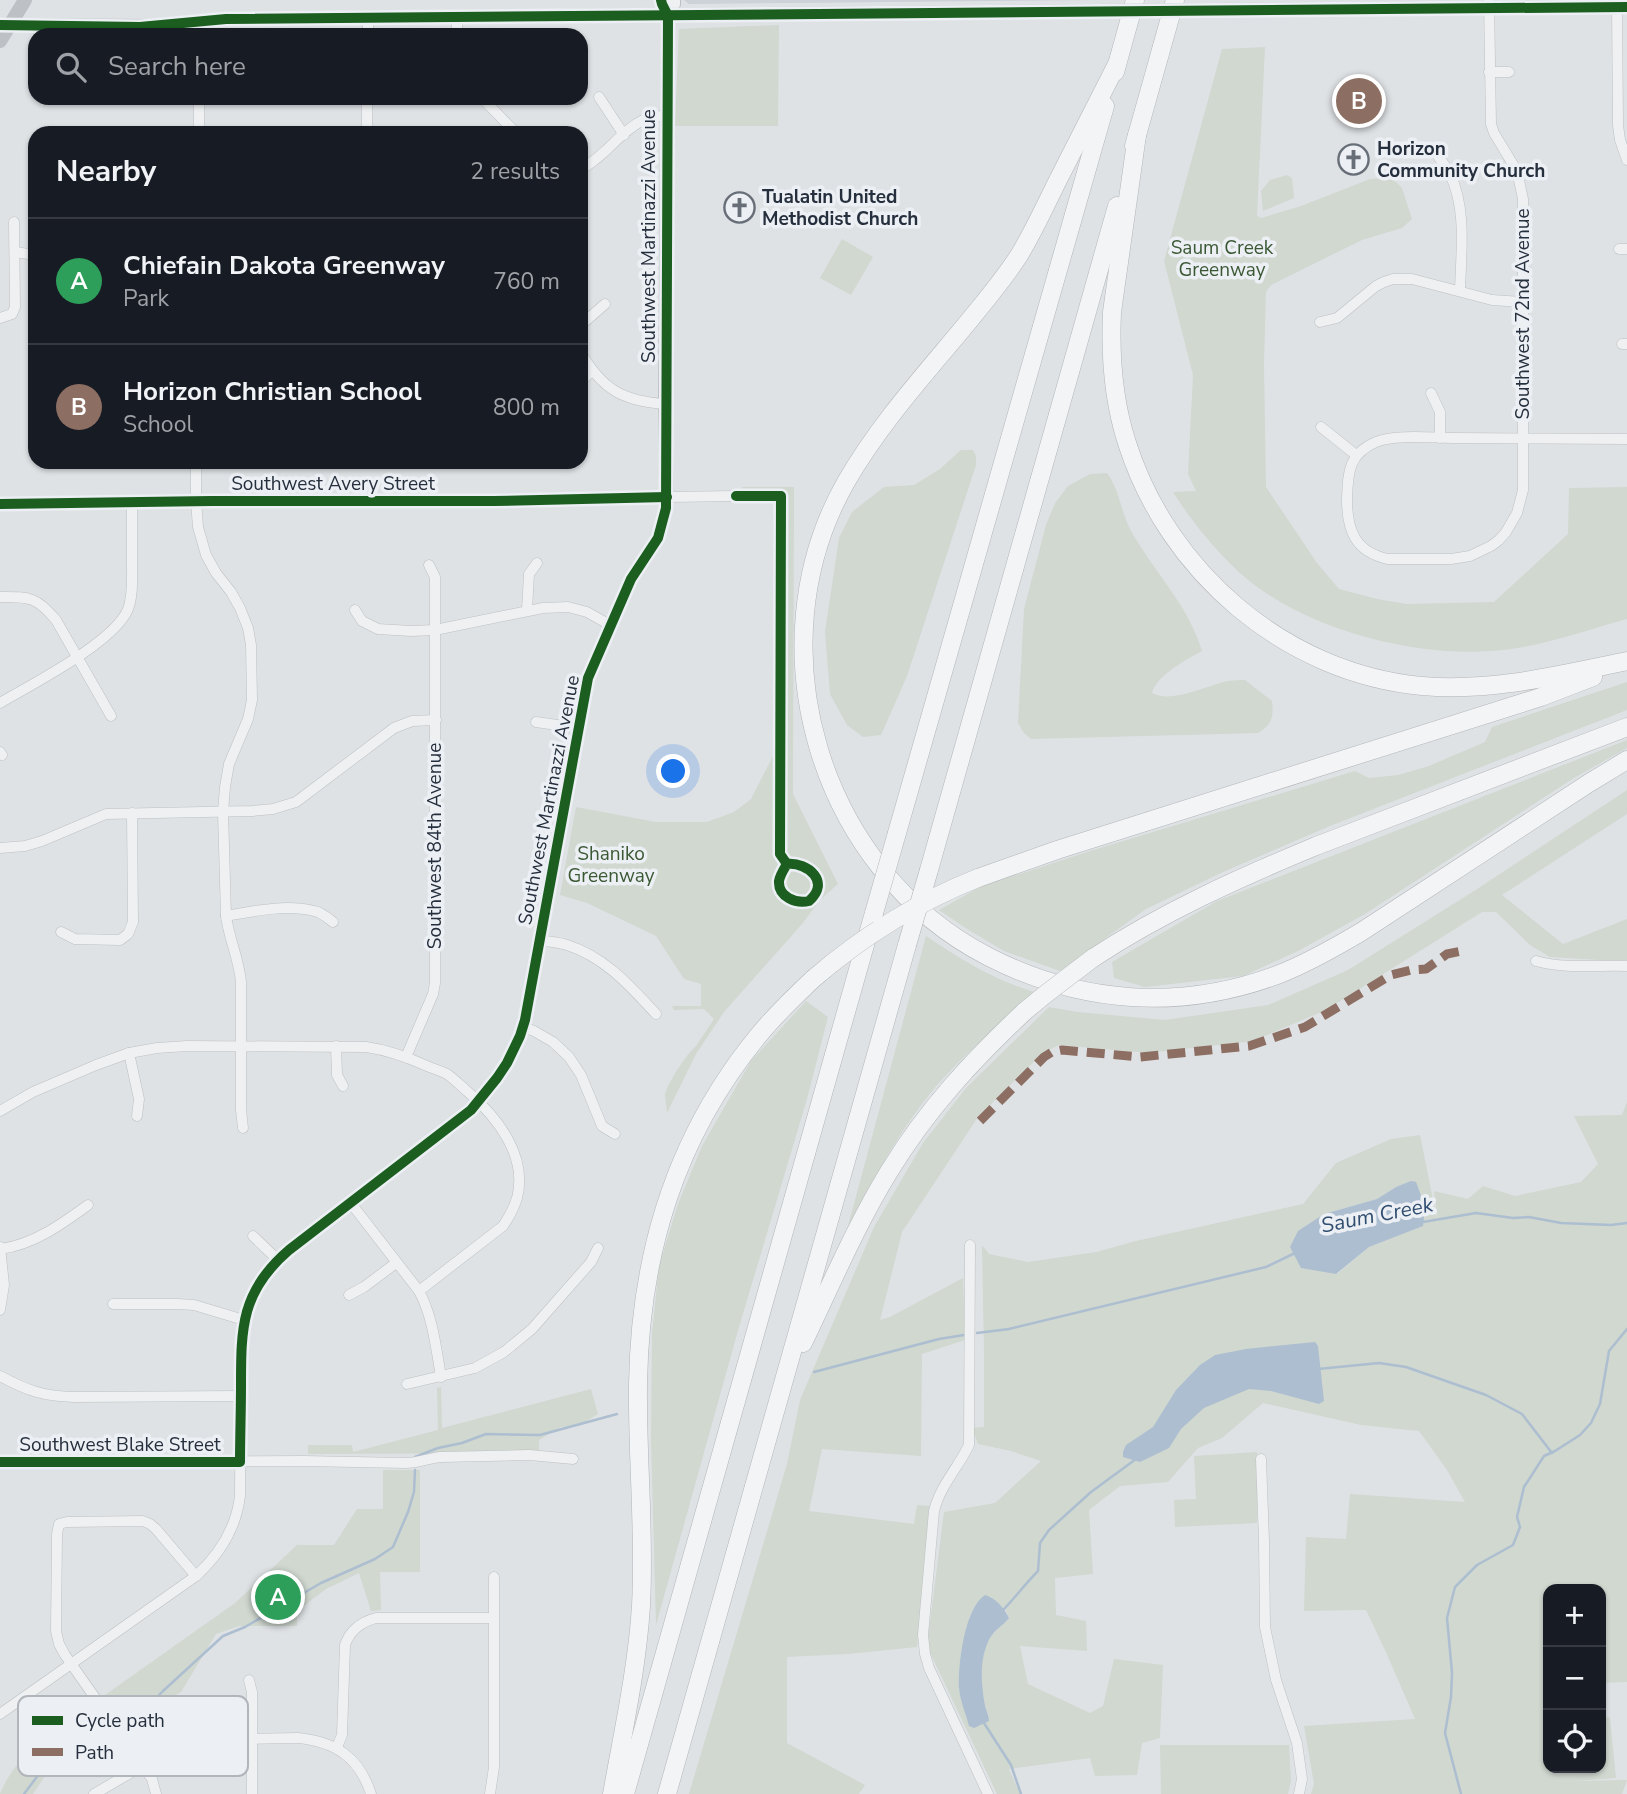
<!DOCTYPE html>
<html lang="en">
<head>
<meta charset="utf-8">
<style>
  body { margin:0; font-family:"Nunito Sans",sans-serif; background:#242831; color:#f1f3f6 }
  .controls { position:absolute; right:21px; bottom:21px; display:grid; overflow:hidden; border-radius:14px; box-shadow:0 2px 5px #0004 }
  .controls button { width:63px; height:63px; display:grid; place-items:center; padding:0; border:0; border-bottom:2px solid #363941; background:#171b24; color:#f1f3f6; font:35px sans-serif }
  .you { position:absolute; left:674px; top:772px; width:24px; height:24px; margin:-18px; border:5px solid #fff; border-radius:50%; background:#1a73e8; box-shadow:0 0 0 10px #1a73e833 }
  .badge { display:grid; place-items:center; width:46px; height:46px; border-radius:50%; background:#ea580c; color:#fff; font-size:23px; font-weight:700 }
  .pin { position:absolute; translate:-50% -50%; border:4px solid #fff; box-shadow:0 2px 7px #0006 }
  .list { margin:0; padding:0; list-style:none }
  h2 { display:flex; justify-content:space-between; align-items:center; height:91px; margin:0; padding:0 28px; font-size:30px }
  h2 small { font-size:23px; font-weight:400; color:#9ea1a6 }
  .list li { display:grid; grid-template-columns:46px 1fr auto; gap:21px; align-items:center; box-sizing:border-box; height:126px; padding:0 28px; border-top:2px solid #363941 }
  .list b { display:block; font-size:26px; white-space:nowrap }
  .list p { margin:0; font-size:23px; white-space:nowrap; color:#9ea1a6 }
  .list em { font-size:23px; font-style:normal; color:#9ea1a6 }
  .icon { flex:none; width:38px; height:38px; fill:none; stroke:currentColor; stroke-width:2; stroke-linecap:round; stroke-linejoin:round }
  .map { position:relative; flex:none; width:1627px; height:1794px; overflow:hidden }
  .search { position:absolute; background:#171b24; box-shadow:0 2px 5px #0004; left:28px; top:28px; width:560px; height:77px; display:flex; align-items:center; gap:18px; box-sizing:border-box; padding:0 24px; border-radius:21px; color:#9ea1a6; font-size:26px }
  .panel { position:absolute; background:#171b24; box-shadow:0 2px 5px #0004; left:28px; top:126px; width:560px; height:343px; border-radius:21px }
  .map>svg:first-child { display:block }
</style>
</head>
<body>
<div class="map">
<svg width="1627" height="1794" viewBox="0 0 1627 1794">
  <rect width="100%" height="100%" fill="#dfe2e5"/>
  <polygon fill="#cdd1d8" points="684,0 1096,0 689,4"/>
  <g fill="#d0d8d0" fill-rule="evenodd">
    <polygon points="779,25 778,126 675,126 679,29"/>
    <path d="M1265 47 1257 216 1261 218 1301 206 1370 179 1392 178 1402 188 1412 219 1402 228 1362 240 1271 285 1266 292 1264 363 1266 487 1317 563 1339 589 1377 599 1407 604 1494 602 1568 534 1569 488 1627 487V619C1583 631 1538 648 1492 651 1411 657 1302 628 1241 574 1215 550 1192 522 1173 492L1196 491 1188 474 1193 375 1164 261 1222 49Z"/>
    <polygon points="1287,175 1292,178 1294,198 1263,211 1261,191 1270,180"/>
    <polygon points="842,239 873,257 851,295 820,278"/>
    <polygon points="961,450 973,450 976,456 976,465 907,676 881,735 863,737 847,725 830,694 825,632 839,538 852,512 884,487 914,485 940,469"/>
    <path d="M1107 473C1119 489 1121 511 1130 529 1153 571 1188 604 1202 651 1187 659 1156 676 1152 693 1172 704 1208 685 1228 681 1234 680 1240 680 1245 680L1272 701C1274 716 1272 725 1258 733L1031 739 1024 733 1018 723 1024 609 1046 525 1055 503 1068 486 1090 474Z"/>
    <path d="M742 487H794L793 794 838 884 820 900 802 924 724 1012 696 1054 667 1113C667 1107 665 1100 665 1095 666 1085 688 1052 696 1046L714 1019 704 1009 674 1010 672 1006H701V984L684 979 656 936 587 903 560 895 576 807 656 822H707L734 812 751 799 774 754 775 503H742Z"/>
    <polygon points="1627,682 1627,710 1330,826 1223,872 1146,909 1060,971 1004,951 964,927 939,910 980,887 1090,851 1355,771 1369,778 1398,775 1429,766 1485,742 1492,727"/>
    <polygon points="1627,740 1627,748 1574,778 1365,914 1298,951 1243,976 1145,987 1114,978 1112,962 1217,901"/>
    <polygon points="1627,790 1627,814 1502,895 1563,944 1627,919 1627,960 1615,961 1550,957 1530,945 1496,912 1482,912 1326,1010 1253,1041 1149,1053 1059,1045 1043,1053 978,1117 902,1232 880,1320 890,1317 963,1278 965,1340 922,1354 921,1456 822,1449 809,1511 914,1524 917,1505 931,1506 917,1647 848,1654 787,1657 787,1743 865,1785 859,1794 689,1794 787,1464 800,1400 874,1227 923,1143 966,1088 1049,1007 1078,1012 1165,1020 1268,1005 1348,970 1474,891"/>
    <path d="M926 936C960 959 994 980 1034 992 1002 1022 967 1052 937 1085 901 1128 874 1177 848 1226Z"/>
    <polygon points="806,1001 828,1017 807,1099 739,1327 656,1625 651,1439 652,1334 659,1266 678,1204 702,1146 751,1061"/>
    <path d="M1627 1102V1682L1601 1683V1589H1548V1768H1601V1716L1610 1718 1616 1778 1575 1781 1627 1780 1622 1794H1311L1314 1784 1304 1726 1415 1719 1385 1650 1366 1610 1304 1611 1306 1537 1346 1539 1350 1494 1465 1502 1447 1470 1419 1431 1361 1425 1263 1403 1222 1438 1198 1448 1168 1482 1120 1486 1089 1510 1093 1574 1055 1578 1056 1615 1086 1621 1087 1651 1020 1646 1028 1684 1090 1713 1103 1706 1114 1659 1163 1665 1160 1738 1142 1743 1137 1775 1095 1776 1090 1758 1009 1769 1020 1794H997L927 1646 944 1512 995 1503 1041 1461 1011 1451 978 1444 972 1428 984 1427V1355L982 1245 989 1254 1028 1262 1096 1252 1136 1241 1303 1204 1336 1163 1391 1139 1420 1135 1438 1224 1434 1191 1468 1199 1483 1186 1515 1196 1581 1182 1598 1164 1574 1116 1622 1115ZM1396 1187 1422 1226 1369 1247 1337 1274 1324 1214 1377 1199ZM991 1597 1005 1609 1009 1618C1003 1626 995 1629 990 1638 977 1661 980 1693 989 1716L959 1691 961 1653 970 1616Z"/>
    <polygon points="441,1387 442,1428 591,1389 598,1414 579,1426 561,1427 539,1440 539,1453 308,1454 308,1445 352,1445 353,1452 438,1430 437,1388"/>
    <polygon points="1257,1452 1257,1523 1175,1527 1174,1500 1196,1499 1194,1456"/>
    <polygon points="383,1470 420,1470 420,1572 380,1572 381,1610 371,1611 359,1573 326,1589 297,1611 297,1626 239,1626 216,1634 181,1692 125,1723 105,1695 235,1603 298,1544 298,1545 334,1545 357,1509 383,1509"/>
    <path d="M92 1707 110 1733 49 1770 33 1794H0C17 1751 56 1732 92 1707Z"/>
    <polygon points="1160,1745 1289,1745 1291,1781 1288,1794 1161,1794"/>
  </g>
  <g fill="#adbed0">
    <path d="M1411 1181 1416 1182C1422 1197 1426 1210 1423 1226L1369 1247 1336 1274 1301 1268 1290 1247 1298 1231 1324 1214 1377 1199 1396 1187Z"/>
    <polygon points="1315,1342 1318,1346 1324,1401 1319,1404 1271,1391 1249,1389 1204,1408 1181,1429 1169,1448 1140,1462 1123,1457 1123,1452 1126,1445 1153,1427 1176,1390 1200,1365 1215,1355 1246,1349"/>
    <path d="M985 1595C996 1598 1004 1608 1009 1618 1003 1626 995 1629 990 1638 979 1658 981 1683 985 1705 986 1710 989 1715 989 1721L974 1728 969 1726C966 1714 960 1701 959 1688 958 1665 964 1609 985 1595Z"/>
  </g>
  <g fill="none" stroke-linecap="round" stroke-linejoin="round">
    <g stroke="#adbed0" stroke-width="2.5">
      <polyline points="1423,1222 1476,1213 1513,1218 1529,1217 1561,1223 1611,1225 1627,1223"/>
      <polyline points="977,1333 1009,1329 1266,1267 1295,1253"/>
      <polyline points="1318,1369 1379,1363 1406,1367 1486,1395 1522,1414 1552,1453"/>
      <polyline points="814,1372 939,1339 964,1335"/>
      <polyline points="415,1457 438,1448 462,1443 486,1434 540,1435 617,1414"/>
      <path d="M1002 1611C1015 1598 1025 1584 1038 1571L1040 1543 1049 1530 1091 1492 1136 1459"/>
      <polyline points="984,1723 1011,1765 1021,1794"/>
      <polyline points="121,1724 141,1714 163,1691 223,1636 245,1627 321,1583 375,1559 393,1547 408,1512 414,1492 415,1470"/>
      <polyline points="24,1794 48,1762 110,1730"/>
      <polyline points="1461,1794 1445,1733 1451,1697 1452,1673 1447,1618 1455,1587 1477,1565 1513,1545 1520,1527 1517,1517 1524,1487 1544,1456 1555,1451 1580,1435 1591,1423 1600,1404 1609,1351 1627,1329"/>
    </g>
    <defs>
      <g id="minor">
        <path d="M1489 0 1491 124 1494 133 1517 171 1523 199V490L1517 513 1506 532 1499 540 1491 546 1470 556 1451 559H1388C1355 552 1347 530 1347 499 1348 473 1348 454 1376 442 1394 434 1435 438 1456 438 1513 438 1570 439 1627 439"/>
        <polyline points="1617,7 1618,125 1620,140 1627,160"/>
        <polyline points="457,17 457,35"/>
        <polyline points="199,21 199,35"/>
        <polyline points="368,35 368,18"/>
        <polyline points="1489,72 1509,72"/>
        <polyline points="599,97 624,135"/>
        <polyline points="199,98 199,133"/>
        <polyline points="482,98 516,133"/>
        <polyline points="367,133 367,98"/>
        <path d="M1438 156C1442 162 1447 168 1450 174 1467 210 1461 252 1460 291"/>
        <path d="M581 169C605 157 620 131 645 119 651 116 660 116 667 116"/>
        <polyline points="1619,249 1627,249"/>
        <polyline points="15,252 35,255"/>
        <polyline points="0,318 12,314 15,307 14,222"/>
        <polyline points="1320,322 1337,318 1376,286 1384,282 1393,279 1412,279 1492,300 1522,302"/>
        <polyline points="581,325 605,304"/>
        <polyline points="1622,344 1627,344"/>
        <path d="M581 353C603 390 623 401 665 404"/>
        <polyline points="581,381 592,371"/>
        <polyline points="1431,393 1440,412 1440,438"/>
        <polyline points="1321,427 1356,455"/>
        <path d="M196 462V501L198 527 206 555 216 573 231 592 240 608 248 628 251 645 252 700 248 719 229 764 225 787 223 812 226 916C229 939 239 959 241 982V1110L243 1128"/>
        <path d="M0 597C29 597 36 596 56 620L111 716"/>
        <polyline points="355,610 362,621 378,629 411,631 435,630 543,608 568,607 587,612 610,625"/>
        <polyline points="527,610 529,574 537,563"/>
        <path d="M0 703C32 684 115 642 128 609 133 596 132 580 132 566 132 545 132 524 132 502"/>
        <polyline points="536,722 578,728"/>
        <polyline points="0,752 2,755"/>
        <polyline points="0,848 25,846 42,841 106,814 252,811 273,809 296,802 394,728 412,721 436,720"/>
        <path d="M226 916C254 911 286 904 314 911 321 912 328 918 333 922"/>
        <polyline points="61,932 75,939 120,940 128,934 133,922 132,813"/>
        <path d="M540 940C549 942 558 942 567 945 605 957 630 986 656 1014"/>
        <path d="M1536 961C1565 969 1596 965 1627 966"/>
        <polyline points="523,1027 534,1031 553,1042 569,1057 581,1075 602,1126 615,1134"/>
        <polyline points="336,1046 337,1075 343,1086"/>
        <polyline points="129,1053 139,1099 137,1116"/>
        <polyline points="406,1057 433,994 435,983 435,577 429,565"/>
        <path d="M0 1111 33 1092 96 1065 129 1053 157 1048 187 1046 366 1047C388 1050 407 1057 427 1066 434 1069 441 1071 447 1074 454 1079 461 1086 468 1092 497 1117 528 1156 517 1198 514 1208 509 1217 503 1226L419 1291"/>
        <path d="M350 1202 419 1291C433 1317 436 1348 441 1377"/>
        <polyline points="253,1236 278,1260"/>
        <path d="M970 1245 969 1445C958 1468 940 1486 934 1511L923 1635 925 1654 929 1668 988 1794"/>
        <polyline points="0,1247 4,1285 0,1310"/>
        <path d="M0 1249C33 1245 62 1224 88 1205"/>
        <polyline points="349,1295 364,1287 396,1263"/>
        <polyline points="113,1304 178,1304 194,1305 244,1320"/>
        <path d="M0 1376C28 1391 43 1396 74 1397L241 1396"/>
        <polyline points="407,1384 475,1368 504,1352 532,1329 591,1262 598,1248"/>
        <polyline points="1261,1459 1264,1541 1265,1627 1276,1680 1297,1743 1302,1779 1299,1794"/>
        <path d="M0 1462 303 1461 406 1463C418 1463 429 1458 441 1457L530 1455 573 1459"/>
        <polyline points="249,1680 252,1692 252,1794"/>
        <path d="M0 1714 196 1576C220 1554 236 1529 240 1496L241 1339C246 1303 262 1273 289 1250L471 1110 497 1078 515 1048 523 1027 584 696 588 678 595 661 631 579 658 538 664 519 667 497 736 496"/>
        <path d="M337 1747 342 1735 345 1645C350 1630 361 1622 376 1618H493"/>
        <path d="M94 1794 177 1746 191 1740 298 1738C336 1742 359 1757 371 1794"/>
        <polyline points="156,1794 152,1779 143,1766 65,1655 59,1644 56,1631 57,1534 59,1524 67,1522 143,1521 150,1524 156,1529 196,1576"/>
        <polyline points="490,1794 494,1767 494,1577"/>
      </g>
      <g id="tertiary">
        <polyline points="668,16 674,4 674,0"/>
        <polyline points="0,504 211,501 494,501 667,497 665,404 668,16 662,4 661,0"/>
      </g>
      <g id="motorway">
        <path d="M1117 64C1098 102 1078 141 1058 180 1045 206 1033 233 1018 257 1003 280 986 300 969 321 926 373 880 423 846 482 752 647 820 871 989 957 1081 1004 1180 1011 1277 975 1306 964 1334 948 1361 932L1589 783 1627 760"/>
        <polyline points="1115,72 1135,0"/>
        <path d="M1137 135 1112 312C1110 356 1113 400 1127 443 1168 572 1285 673 1422 686 1492 692 1559 675 1627 661"/>
        <polyline points="1134,146 1175,0"/>
        <polyline points="897,833 1105,106"/>
        <polyline points="929,870 1117,206"/>
        <polyline points="978,878 1057,850 1541,697 1593,677"/>
        <path d="M1093 958C1163 912 1239 878 1316 846L1627 727"/>
        <path d="M803 1343C831 1285 856 1225 890 1170 928 1108 972 1061 1025 1011"/>
        <path d="M612 1794C623 1732 637 1669 641 1606 645 1532 637 1458 638 1384 640 1254 675 1137 758 1036 775 1015 794 997 813 979"/>
        <polyline points="625,1794 874,913"/>
        <polyline points="667,1794 907,945"/>
      </g>
    </defs>
    <use href="#minor" stroke="#bdc0c3" stroke-width="11"/>
    <use href="#tertiary" stroke="#bdc0c3" stroke-width="14"/>
    <use href="#motorway" stroke="#b1b5b9" stroke-width="19"/>
    <use href="#minor" stroke="#eef0f1" stroke-width="10"/>
    <use href="#tertiary" stroke="#eef0f1" stroke-width="12"/>
    <g stroke="#bdc0c4" stroke-width="14">
      <polyline points="1210,10 1627,7"/>
      <polyline points="10,25 150,26 226,19 1093,11"/>
      <polyline points="0,41 25,0"/>
    </g>
    <use href="#motorway" stroke="#f3f4f5" stroke-width="18"/>
    <defs>
      <g id="motorway-bridge">
        <polyline points="874,913 897,833"/>
        <polyline points="907,945 929,870"/>
        <path d="M813 979C863 936 917 902 978 878"/>
        <polyline points="1025,1011 1047,993 1093,958"/>
      </g>
    </defs>
    <use href="#motorway-bridge" stroke="#b1b5b9" stroke-width="19" stroke-linecap="butt"/>
    <polyline stroke="#bdc0c4" stroke-width="14" points="1093,11 1210,10"/>
    <use href="#motorway-bridge" stroke="#f3f4f5" stroke-width="18"/>
    <polyline stroke="#8d6e63" stroke-width="9" stroke-dasharray="18 9" stroke-linecap="butt" points="980,1121 1044,1057 1052,1052 1062,1050 1140,1057 1249,1046 1305,1027 1391,975 1411,970 1426,969 1447,954 1467,950"/>
    <defs>
      <g id="cycleway">
        <polyline points="0,25 140,27 226,19 1627,7"/>
        <path d="M736 496H781L780 854 787 864C784 869 780 875 779 881 778 897 796 904 809 901 831 882 808 862 787 864"/>
        <polyline points="0,504 211,501 494,501 667,497"/>
        <path d="M0 1462H240C240 1437 241 1411 241 1386 241 1328 241 1291 289 1250L471 1110 497 1078 507 1063 520 1036 525 1020 588 678 631 579 658 538 666 508 668 16 662 4 661 0"/>
      </g>
    </defs>
    <use href="#cycleway" stroke="#ecf0f4" stroke-width="15"/>
    <use href="#cycleway" stroke="#1b5e20" stroke-width="10"/>
  </g>
  <defs>
    <symbol id="church-ring" viewBox="-11 -11 22 22"><circle r="9.5" fill="#ecf0f4" stroke="#676e78" stroke-width="1.5"/><path d="M-1.2-6h2.4v3.5h3.3v2.4h-3.3V6h-2.4V-.1h-3.3v-2.4h3.3Z" fill="#676e78"/></symbol>
  </defs>
  <g fill-rule="evenodd">
    <use href="#church-ring" x="1336" y="142" width="35" height="35"/>
    <use href="#church-ring" x="722" y="190" width="35" height="35"/>
  </g>
  <g text-anchor="middle" dominant-baseline="central" stroke-width="7" stroke-linejoin="round" paint-order="stroke">
    <g font-size="19" font-weight="bold" fill="#262f3d" stroke="#ecf0f4" text-anchor="start">
      <text x="1377" y="149">Horizon<tspan x="1377" dy="22">Community Church</tspan></text>
      <text x="762" y="197">Tualatin United<tspan x="762" dy="22">Methodist Church</tspan></text>
    </g>
    <g font-size="19" fill="#262f3d" stroke="#ecf0f4">
      <text transform="translate(649 236) rotate(-90)">Southwest Martinazzi Avenue</text>
      <text transform="translate(1523 314) rotate(-90)">Southwest 72nd Avenue</text>
      <text x="333" y="484">Southwest Avery Street</text>
      <text transform="translate(549 800) rotate(-79)">Southwest Martinazzi Avenue</text>
      <text transform="translate(435 846) rotate(-90)">Southwest 84th Avenue</text>
      <text x="120" y="1445">Southwest Blake Street</text>
    </g>
    <g font-size="19" fill="#3b5834" stroke="#ecf0f4">
      <text x="1222" y="248">Saum Creek<tspan x="1222" dy="22">Greenway</tspan></text>
      <text x="611" y="854">Shaniko<tspan x="611" dy="22">Greenway</tspan></text>
    </g>
    <g font-size="21" font-style="italic" fill="#314e70" stroke="#ecf0f4">
      <text transform="translate(1377 1215) rotate(-11)">Saum Creek</text>
    </g>
  </g>
  <rect x="18" y="1696" width="230" height="80" rx="10" fill="#ecf0f4" stroke="#b1b6bd" stroke-width="2"/>
  <rect x="32" y="1716" width="31" height="9" fill="#1b5e20"/>
  <rect x="32" y="1748" width="31" height="8" fill="#8d6e63"/>
  <g font-size="19" fill="#262f3d">
    <text x="75" y="1727">Cycle path</text>
    <text x="75" y="1759">Path</text>
  </g>
</svg>
<div class="controls">
<button>+</button>
<button>−</button>
<button><svg class="icon" aria-label="locate" viewBox="0 0 24 24"><circle cx="12" cy="12" r="6"/><path d="M12 2v4M12 18v4M2 12h4M18 12h4"/></svg></button>
</div>
<div class="you"></div>
<div class="pin badge" style="left:278px;top:1597px;background:#2e9e5b">A</div>
<div class="pin badge" style="left:1359px;top:101px;background:#8d6e63">B</div>
<div class="search"><svg class="icon" aria-label="search" viewBox="0 0 24 24"><circle cx="10" cy="10" r="6"/><path d="M15 15l6 6"/></svg>Search here</div>
<section class="panel">
<h2>Nearby<small>2 results</small></h2>
<ul class="list">
<li><span class="badge" style="background:#2e9e5b">A</span><div><b>Chiefain Dakota Greenway</b><p>Park</p></div><em>760 m</em></li>
<li><span class="badge" style="background:#8d6e63">B</span><div><b>Horizon Christian School</b><p>School</p></div><em>800 m</em></li>
</ul>
</section>
</div>
</body>
</html>
